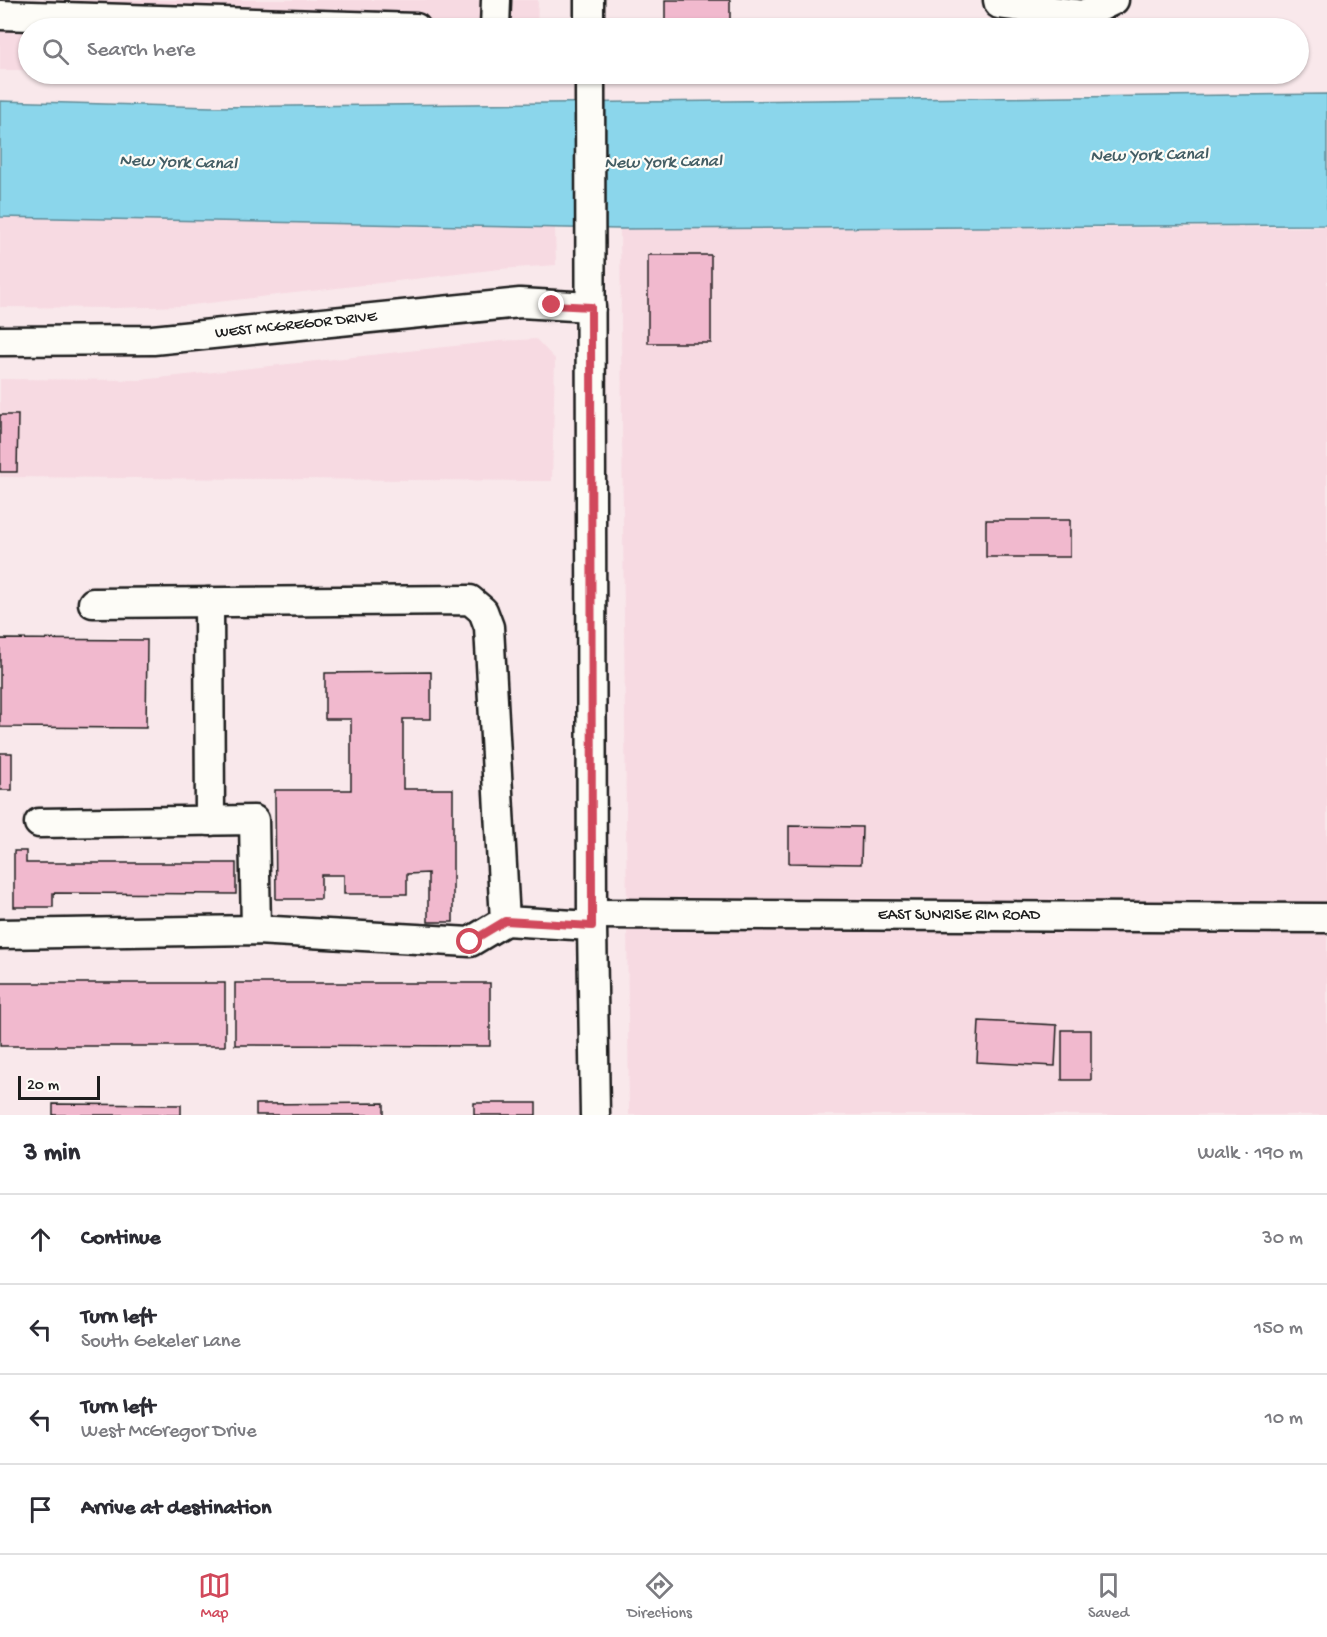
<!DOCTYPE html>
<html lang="en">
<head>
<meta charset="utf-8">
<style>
  body { margin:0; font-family:"Gochi Hand",sans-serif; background:#f2f2f3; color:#2b2b33 }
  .scale { position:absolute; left:18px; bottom:15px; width:82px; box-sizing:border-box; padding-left:6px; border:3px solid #1c1c1c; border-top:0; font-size:16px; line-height:21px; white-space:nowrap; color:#1c1c1c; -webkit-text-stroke:4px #fdfcf7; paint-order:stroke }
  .stop { position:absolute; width:18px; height:18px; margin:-14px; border:4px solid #d1495b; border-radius:50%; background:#fff }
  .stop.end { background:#d1495b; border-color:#fff; box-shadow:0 2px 6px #0008 }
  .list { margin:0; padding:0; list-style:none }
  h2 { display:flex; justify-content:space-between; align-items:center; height:78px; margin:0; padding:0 24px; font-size:26px }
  h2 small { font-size:20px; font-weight:400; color:#7c7c81 }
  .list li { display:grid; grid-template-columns:39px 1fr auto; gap:18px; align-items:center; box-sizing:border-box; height:90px; padding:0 24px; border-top:2px solid #e1e1e2 }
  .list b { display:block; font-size:22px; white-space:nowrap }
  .list p { margin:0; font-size:20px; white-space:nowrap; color:#7c7c81 }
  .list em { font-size:20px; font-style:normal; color:#7c7c81 }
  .icon { flex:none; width:33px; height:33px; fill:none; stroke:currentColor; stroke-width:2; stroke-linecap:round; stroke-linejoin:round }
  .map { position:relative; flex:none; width:1327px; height:1115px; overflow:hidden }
  .search { position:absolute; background:#fff; box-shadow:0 2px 4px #0004; left:18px; right:18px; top:18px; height:66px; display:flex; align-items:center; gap:15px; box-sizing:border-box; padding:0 21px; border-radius:33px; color:#7c7c81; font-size:22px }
  .sheet { height:438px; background:#fff }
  nav { display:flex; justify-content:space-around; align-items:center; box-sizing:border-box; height:84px; border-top:2px solid #e1e1e2; background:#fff; font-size:16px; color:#7c7c81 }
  nav a { display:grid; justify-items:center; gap:3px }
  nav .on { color:#d1495b }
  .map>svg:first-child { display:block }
</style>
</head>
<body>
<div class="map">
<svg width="1327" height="1115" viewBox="0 0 1327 1115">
  <rect width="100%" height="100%" fill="#f9e8eb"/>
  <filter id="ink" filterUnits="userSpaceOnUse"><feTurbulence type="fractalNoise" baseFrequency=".0167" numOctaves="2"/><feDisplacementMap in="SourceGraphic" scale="12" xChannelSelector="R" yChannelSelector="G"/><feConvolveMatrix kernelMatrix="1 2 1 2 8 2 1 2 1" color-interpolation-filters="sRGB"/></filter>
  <g filter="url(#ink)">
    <g fill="#f7dae2">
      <polygon points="0,0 538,0 537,28 28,28 28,70 0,70"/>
      <polygon points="282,74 534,74 534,77"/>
      <polygon points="0,217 555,228 556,265 500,269 183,306 114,308 0,307"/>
      <polygon points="1327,227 1327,1115 629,1115 620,229"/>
      <polygon points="536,339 555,359 552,481 0,477 0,379 140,380 500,341"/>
    </g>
    <polygon fill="#8bd6eb" stroke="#5f8c98" stroke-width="1.5" points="1327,94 1327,225 620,229 0,217 0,101 211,107"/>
    <g fill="#f1b9ce" stroke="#1c1c1c" stroke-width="1.5">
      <rect x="665" y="0" width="65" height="28"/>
      <rect x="946" y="26" width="50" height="2"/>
      <rect x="648" y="255" width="63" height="88"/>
      <polygon points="0,415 18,415 17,472 0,472"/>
      <rect x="986" y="520" width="84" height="37"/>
      <polygon points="0,639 147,640 146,728 0,727"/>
      <polygon points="431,672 431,719 403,719 403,789 453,789 453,922 428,922 428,873 407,874 407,894 344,894 344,875 321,875 321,899 276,899 275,790 351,790 351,719 325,719 325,673"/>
      <rect x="0" y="753" width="12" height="37"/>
      <polygon points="789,826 862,827 861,864 789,863"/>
      <polygon points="14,851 26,851 26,863 236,863 236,894 53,893 53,907 14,907"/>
      <rect x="0" y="983" width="225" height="63"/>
      <polygon points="235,983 490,983 490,1046 235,1045"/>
      <polygon points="979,1021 1057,1025 1055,1066 977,1062"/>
      <rect x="1062" y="1030" width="29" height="50"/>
      <polygon points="384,1103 384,1115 256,1115 256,1104"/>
      <rect x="474" y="1103" width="62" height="12"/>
      <polygon points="53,1104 181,1105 181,1115 53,1115"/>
    </g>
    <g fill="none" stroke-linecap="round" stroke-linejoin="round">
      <defs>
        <g id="minor">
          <polyline points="589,0 589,28"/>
          <polyline points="998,0 999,4 1083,15 1114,0"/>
          <polyline points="0,15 416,28"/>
          <polyline points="495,28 496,0"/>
          <polyline points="590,74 592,926 595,1115"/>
          <polyline points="0,341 153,340 520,303 591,307"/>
          <polyline points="209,602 210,821"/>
          <polyline points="93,603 470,600 483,611 489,627 505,921 592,926"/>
          <polyline points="39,823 254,820 256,930"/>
          <polyline points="592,914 1327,918"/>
          <polyline points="0,934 256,930 470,942 505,921"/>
        </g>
      </defs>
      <use href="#minor" stroke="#1c1c1c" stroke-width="33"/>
      <use href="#minor" stroke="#fdfcf7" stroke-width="28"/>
    </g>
  </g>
  <g fill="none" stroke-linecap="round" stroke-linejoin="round" filter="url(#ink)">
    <polyline stroke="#d1495b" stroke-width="8" points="470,942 505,921 592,926 591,307 552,305"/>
  </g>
  <g text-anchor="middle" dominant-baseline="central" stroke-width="4.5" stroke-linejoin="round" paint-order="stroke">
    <g font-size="16" fill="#1c1c1c" stroke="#fdfcf7">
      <text transform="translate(296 326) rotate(-6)">WEST MCGREGOR DRIVE</text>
      <text x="959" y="916">EAST SUNRISE RIM ROAD</text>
    </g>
    <g font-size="18" font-style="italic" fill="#435d64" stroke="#fdfcf7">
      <text transform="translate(1149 156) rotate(-1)">New York Canal</text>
      <text transform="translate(178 163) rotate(2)">New York Canal</text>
      <text transform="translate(663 163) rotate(-1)">New York Canal</text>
    </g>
  </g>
</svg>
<div class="scale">20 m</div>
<div class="stop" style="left:470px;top:942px"></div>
<div class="stop end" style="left:552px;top:305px"></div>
<div class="search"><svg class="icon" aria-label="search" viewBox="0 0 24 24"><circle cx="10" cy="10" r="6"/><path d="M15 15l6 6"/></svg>Search here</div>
</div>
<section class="sheet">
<h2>3 min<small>Walk · 190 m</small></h2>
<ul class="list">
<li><svg class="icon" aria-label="ahead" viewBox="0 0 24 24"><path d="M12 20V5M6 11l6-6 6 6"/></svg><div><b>Continue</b></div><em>30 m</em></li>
<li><svg class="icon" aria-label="left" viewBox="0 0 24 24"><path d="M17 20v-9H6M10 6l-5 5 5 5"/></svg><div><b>Turn left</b><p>South Gekeler Lane</p></div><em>150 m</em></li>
<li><svg class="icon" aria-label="left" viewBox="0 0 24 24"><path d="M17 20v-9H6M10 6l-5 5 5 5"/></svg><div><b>Turn left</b><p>West McGregor Drive</p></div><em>10 m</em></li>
<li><svg class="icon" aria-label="arrive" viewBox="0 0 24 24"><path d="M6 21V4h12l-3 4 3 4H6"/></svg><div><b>Arrive at destination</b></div></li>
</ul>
</section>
<nav>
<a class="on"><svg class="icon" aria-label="map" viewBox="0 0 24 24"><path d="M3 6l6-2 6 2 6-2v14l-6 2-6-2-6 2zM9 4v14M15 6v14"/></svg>Map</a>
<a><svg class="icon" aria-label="directions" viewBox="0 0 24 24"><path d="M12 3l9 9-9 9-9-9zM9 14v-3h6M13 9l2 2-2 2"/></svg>Directions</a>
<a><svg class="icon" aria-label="saved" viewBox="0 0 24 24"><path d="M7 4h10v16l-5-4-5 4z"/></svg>Saved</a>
</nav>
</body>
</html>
